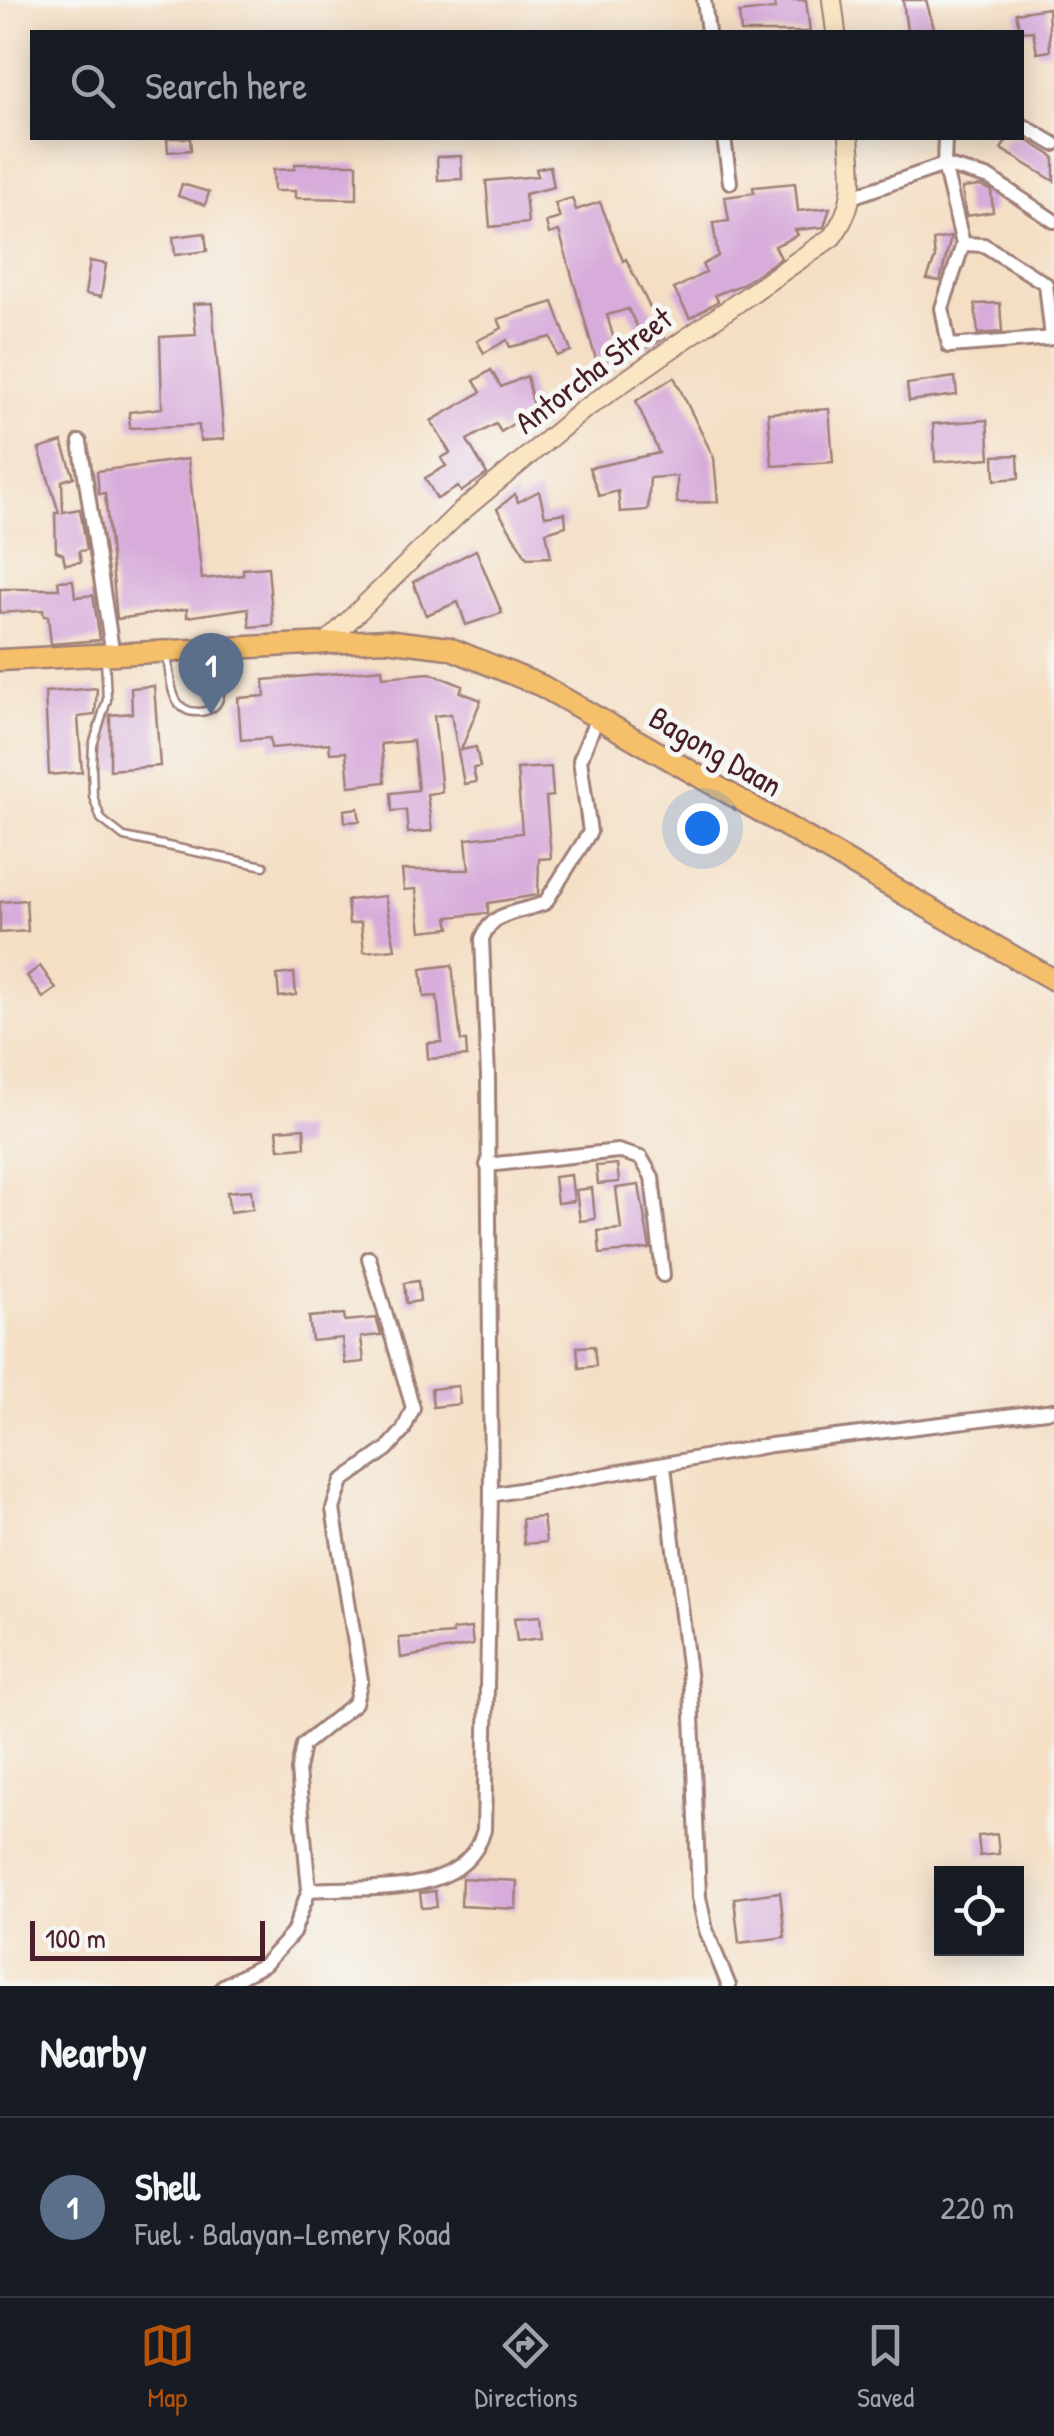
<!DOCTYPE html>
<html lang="en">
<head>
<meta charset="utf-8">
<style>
  body { margin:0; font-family:"Patrick Hand",sans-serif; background:#242831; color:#f1f3f6 }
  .controls { position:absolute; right:30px; bottom:30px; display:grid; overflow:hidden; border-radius:0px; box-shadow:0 5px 25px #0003 }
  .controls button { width:90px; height:90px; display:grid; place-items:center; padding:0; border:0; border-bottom:2px solid #363941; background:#171b24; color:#f1f3f6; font:50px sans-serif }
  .scale { position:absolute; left:30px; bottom:25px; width:235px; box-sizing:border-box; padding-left:10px; border:5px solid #4a1f2b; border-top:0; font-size:28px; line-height:35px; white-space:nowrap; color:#4a1f2b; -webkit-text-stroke:8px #f6f6f2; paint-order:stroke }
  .you { position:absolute; left:702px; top:828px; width:35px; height:35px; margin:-25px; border:8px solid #fff; border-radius:50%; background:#1a73e8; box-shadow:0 0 0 15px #1a73e833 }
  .badge { display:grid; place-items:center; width:65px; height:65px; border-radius:50%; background:#b45309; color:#fff; font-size:32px; font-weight:700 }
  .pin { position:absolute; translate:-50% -82px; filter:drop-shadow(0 2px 5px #0008) }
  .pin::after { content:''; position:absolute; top:52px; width:35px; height:30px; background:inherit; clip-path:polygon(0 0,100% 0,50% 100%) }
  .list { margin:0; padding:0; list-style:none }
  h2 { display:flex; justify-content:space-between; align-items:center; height:130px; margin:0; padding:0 40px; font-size:42px }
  h2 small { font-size:32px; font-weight:400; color:#9ea1a6 }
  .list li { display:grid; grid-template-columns:65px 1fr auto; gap:30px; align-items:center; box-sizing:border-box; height:180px; padding:0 40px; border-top:2px solid #363941 }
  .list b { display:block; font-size:38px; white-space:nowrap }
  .list p { margin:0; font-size:32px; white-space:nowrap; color:#9ea1a6 }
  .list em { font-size:32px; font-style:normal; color:#9ea1a6 }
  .icon { flex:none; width:55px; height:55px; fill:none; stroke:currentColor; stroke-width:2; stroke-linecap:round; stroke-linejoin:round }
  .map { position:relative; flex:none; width:1054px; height:1986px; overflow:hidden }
  .search { position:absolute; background:#171b24; box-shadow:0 5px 25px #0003; left:30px; right:30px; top:30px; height:110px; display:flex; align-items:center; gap:25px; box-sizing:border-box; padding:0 35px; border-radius:0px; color:#9ea1a6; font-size:38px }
  .sheet { height:310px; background:#171b24 }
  nav { display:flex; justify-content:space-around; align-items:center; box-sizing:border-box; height:140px; border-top:2px solid #363941; background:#171b24; font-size:28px; color:#9ea1a6 }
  nav a { display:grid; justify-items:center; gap:5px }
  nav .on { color:#b45309 }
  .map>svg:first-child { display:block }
</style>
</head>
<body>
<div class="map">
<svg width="1054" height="1986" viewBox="0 0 1054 1986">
  <rect width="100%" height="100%" fill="#f6f6f2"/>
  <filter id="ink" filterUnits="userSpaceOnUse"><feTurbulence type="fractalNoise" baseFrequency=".01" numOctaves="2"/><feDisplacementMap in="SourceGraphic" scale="20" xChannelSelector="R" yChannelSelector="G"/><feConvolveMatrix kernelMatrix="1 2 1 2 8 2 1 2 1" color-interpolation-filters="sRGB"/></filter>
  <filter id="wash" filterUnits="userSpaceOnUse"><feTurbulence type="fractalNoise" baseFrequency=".0048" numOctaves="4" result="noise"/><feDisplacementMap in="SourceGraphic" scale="40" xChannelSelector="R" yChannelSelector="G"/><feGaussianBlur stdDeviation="2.25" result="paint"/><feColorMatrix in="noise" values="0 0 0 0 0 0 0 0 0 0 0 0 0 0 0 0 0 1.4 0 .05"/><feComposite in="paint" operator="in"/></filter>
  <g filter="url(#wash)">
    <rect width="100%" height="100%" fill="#f4dfc5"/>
    <g id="blocks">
      <g fill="#d7abda">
        <polygon points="774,0 806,0 810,32 741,32 739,13 775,9"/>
        <polygon points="903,0 926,0 935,32 907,32"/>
        <polygon points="1048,8 1050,51 1037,53 1033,31 1020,32 1016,13"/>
        <polygon points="1022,137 1054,157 1054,181 1001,149 1008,138"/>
        <polygon points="167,138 190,138 191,150 168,152"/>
        <polygon points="461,156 462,179 438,180 437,157"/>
        <polygon points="295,164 357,164 357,199 295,198 295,191 274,191 273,170 295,169"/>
        <polygon points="550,166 554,187 525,194 528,223 490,227 486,181 538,176 536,169"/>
        <polygon points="795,183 798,211 830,208 824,227 795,230 798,235 775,246 781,258 741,285 715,295 718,301 690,318 674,289 706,272 702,265 718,256 713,223 729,221 725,197 754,193 753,187"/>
        <polygon points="182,184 209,192 205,205 178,196"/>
        <polygon points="981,186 991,190 993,212 966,216 962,188"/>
        <polygon points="572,198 576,210 600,202 623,261 626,259 665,338 648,347 628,309 607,315 621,364 599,370 559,231 549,234 546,222 560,218 555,203"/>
        <polygon points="205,233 207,251 175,255 173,237"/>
        <polygon points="951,237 940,281 927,279 935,258 933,240"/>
        <polygon points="90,261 106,264 101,297 85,294"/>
        <polygon points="553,302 571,351 557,356 551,337 510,347 507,340 484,353 477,341 502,328 498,319"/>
        <polygon points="212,303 224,439 200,441 199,425 130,428 129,412 162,408 160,337 196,335 193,304"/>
        <polygon points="1000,303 1002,332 978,334 975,304"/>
        <polygon points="491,370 501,387 527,376 536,419 526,415 501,432 496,424 467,440 487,474 461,492 458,487 437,499 425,478 446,466 441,458 450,453 431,421 481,392 474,381"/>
        <polygon points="674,377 714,458 718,502 677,503 677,476 650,478 648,510 620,512 618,491 599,496 589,468 659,453 636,401"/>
        <polygon points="955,377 957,395 909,401 907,384"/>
        <polygon points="829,409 833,462 772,466 768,413"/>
        <polygon points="987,420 990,458 935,462 933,424"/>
        <polygon points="62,442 74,477 62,481 63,512 80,509 87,550 79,551 81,562 65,564 63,554 56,551 55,513 59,513 39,449"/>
        <polygon points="1018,455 1019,478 995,480 994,456"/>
        <polygon points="188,459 202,579 243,575 243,569 268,567 273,625 250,627 248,608 187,617 187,609 117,619 105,493 99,494 97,471"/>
        <polygon points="539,491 545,516 565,513 566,526 546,532 551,557 527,558 497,509 515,494 518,502"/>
        <polygon points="476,550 502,613 466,625 458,602 426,615 413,582"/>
        <polygon points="73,580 75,597 93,595 100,640 51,644 48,616 44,616 43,610 0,613 0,589 59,589 58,581"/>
        <polygon points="382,669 383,677 430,673 463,686 460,692 481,700 461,750 476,747 480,767 473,768 476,782 464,784 451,714 434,716 442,792 427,794 432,831 408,833 406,810 392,811 391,793 418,790 413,741 381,744 385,782 349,786 346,752 330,753 329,743 271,748 270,738 241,740 238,698 265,696 264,680"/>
        <polygon points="154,686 160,766 110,770 110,715 132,713 131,688"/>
        <polygon points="97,688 95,715 78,717 82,772 49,775 45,692"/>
        <polygon points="551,767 553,796 546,797 551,858 539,859 538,895 488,903 488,913 448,917 450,928 421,931 416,889 404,890 402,870 469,870 466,839 522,833 517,769"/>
        <polygon points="358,808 360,821 345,822 344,810"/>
        <polygon points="385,896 395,949 364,952 361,922 349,924 347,900"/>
        <polygon points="26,900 28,931 0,933 0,902"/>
        <polygon points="452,965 461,1041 466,1041 467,1056 428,1059 427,1043 442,1042 437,996 424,997 421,969"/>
        <polygon points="40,966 56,989 43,998 27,976"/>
        <polygon points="294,973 296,995 279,997 277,975"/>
        <polygon points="304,1128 305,1147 279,1149 277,1130"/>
        <polygon points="617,1164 619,1182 598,1184 596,1166"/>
        <polygon points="571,1175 574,1201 557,1203 554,1177"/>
        <polygon points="639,1185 650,1249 600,1254 598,1231 621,1229 616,1188"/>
        <polygon points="592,1188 595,1219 580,1221 576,1190"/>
        <polygon points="251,1190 253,1209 230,1212 227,1192"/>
        <polygon points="418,1281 420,1301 406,1303 404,1283"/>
        <polygon points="344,1314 345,1321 376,1318 381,1335 361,1337 364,1362 345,1364 342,1338 312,1341 309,1317"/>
        <polygon points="594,1346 596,1366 579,1368 577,1347"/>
        <polygon points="458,1386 460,1404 433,1407 431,1389"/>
        <polygon points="543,1517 546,1542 524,1544 522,1519"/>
        <polygon points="540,1616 542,1638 517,1641 514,1618"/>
        <polygon points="471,1628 473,1645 401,1658 399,1638 453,1634 453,1630"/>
        <polygon points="997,1834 999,1854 980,1856 978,1836"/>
        <polygon points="462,1878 517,1881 516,1909 461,1906"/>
        <polygon points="435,1891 437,1907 422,1908 420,1893"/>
        <polygon points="780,1892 785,1937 739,1943 734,1898"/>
      </g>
    </g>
  </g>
  <g filter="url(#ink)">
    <use href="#blocks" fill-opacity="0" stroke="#9f7f78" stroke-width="2.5"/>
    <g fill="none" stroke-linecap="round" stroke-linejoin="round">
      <defs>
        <g id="service">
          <path d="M167 657C171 679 169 714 200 712 208 711 216 708 219 699 223 686 219 665 219 651"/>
          <polyline points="105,658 107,700 93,745 92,767 93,796 101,819 124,837 264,866"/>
        </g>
        <g id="minor">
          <polyline points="704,0 708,32"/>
          <polyline points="1022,125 1054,144"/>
          <polyline points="724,138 730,182"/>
          <polyline points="945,138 944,165 963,244 984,245 1046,284 1052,338"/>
          <polyline points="854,196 944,165 990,178 1054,221"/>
          <polyline points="963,244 942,308 949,346 1054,338"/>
          <polyline points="80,442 113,656"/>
          <polyline points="487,1165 618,1151 641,1158 652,1177 663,1275"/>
          <polyline points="664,1466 691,1690 699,1897 706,1930 729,1986"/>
          <polyline points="491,1495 771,1445 1054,1410"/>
          <path d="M309 1890C366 1885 464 1901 484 1830L491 1495 488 1077 482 939C492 910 520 913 545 903L590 832 580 760 597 718"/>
          <polyline points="223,1986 265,1964 293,1933 309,1890 298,1770 303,1745 355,1703 361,1680 333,1509 342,1481 387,1449 403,1431 413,1408 369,1258"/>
        </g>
        <g id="secondary">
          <polyline points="832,0 836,32"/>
          <path d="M327 642 457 515 582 411 832 237C857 204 853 177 849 138"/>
        </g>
        <polyline id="primary" points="0,660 385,640 449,648 542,686 1054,980"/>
      </defs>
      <use href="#service" stroke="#9f7f78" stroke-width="11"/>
      <use href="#minor" stroke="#9f7f78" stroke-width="18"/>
      <use href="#secondary" stroke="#9f7f78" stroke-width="22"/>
      <use href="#primary" stroke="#9f7f78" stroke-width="25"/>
      <use href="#service" stroke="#fff" stroke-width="6"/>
      <use href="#minor" stroke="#fff" stroke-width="12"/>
      <use href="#secondary" stroke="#fbe6c4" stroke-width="18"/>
      <use href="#primary" stroke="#f6c06b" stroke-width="20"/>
    </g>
  </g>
  <g text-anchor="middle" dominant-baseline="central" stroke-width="10" stroke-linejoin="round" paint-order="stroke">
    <g font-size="32" fill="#4a1f2b" stroke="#f6f6f2">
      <text transform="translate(593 370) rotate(-37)">Antorcha Street</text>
      <text transform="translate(716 751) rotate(30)">Bagong Daan</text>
    </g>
  </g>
</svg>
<div class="controls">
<button><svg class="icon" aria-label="locate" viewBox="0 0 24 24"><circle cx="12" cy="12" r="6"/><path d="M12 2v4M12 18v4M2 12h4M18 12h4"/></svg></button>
</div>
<div class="scale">100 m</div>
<div class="you"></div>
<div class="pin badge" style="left:211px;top:715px;background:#5c6f8a">1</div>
<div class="search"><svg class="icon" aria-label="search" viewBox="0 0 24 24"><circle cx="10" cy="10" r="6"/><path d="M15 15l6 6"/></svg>Search here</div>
</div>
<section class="sheet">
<h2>Nearby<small></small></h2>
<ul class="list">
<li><span class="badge" style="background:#5c6f8a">1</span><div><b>Shell</b><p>Fuel · Balayan-Lemery Road</p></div><em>220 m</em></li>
</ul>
</section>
<nav>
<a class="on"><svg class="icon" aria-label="map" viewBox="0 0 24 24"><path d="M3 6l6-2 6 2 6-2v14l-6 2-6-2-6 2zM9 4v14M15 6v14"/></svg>Map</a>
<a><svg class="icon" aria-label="directions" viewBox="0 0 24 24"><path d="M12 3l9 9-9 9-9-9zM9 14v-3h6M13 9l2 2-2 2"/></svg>Directions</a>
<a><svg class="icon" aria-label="saved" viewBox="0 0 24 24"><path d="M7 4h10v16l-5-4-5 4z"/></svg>Saved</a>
</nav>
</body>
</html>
